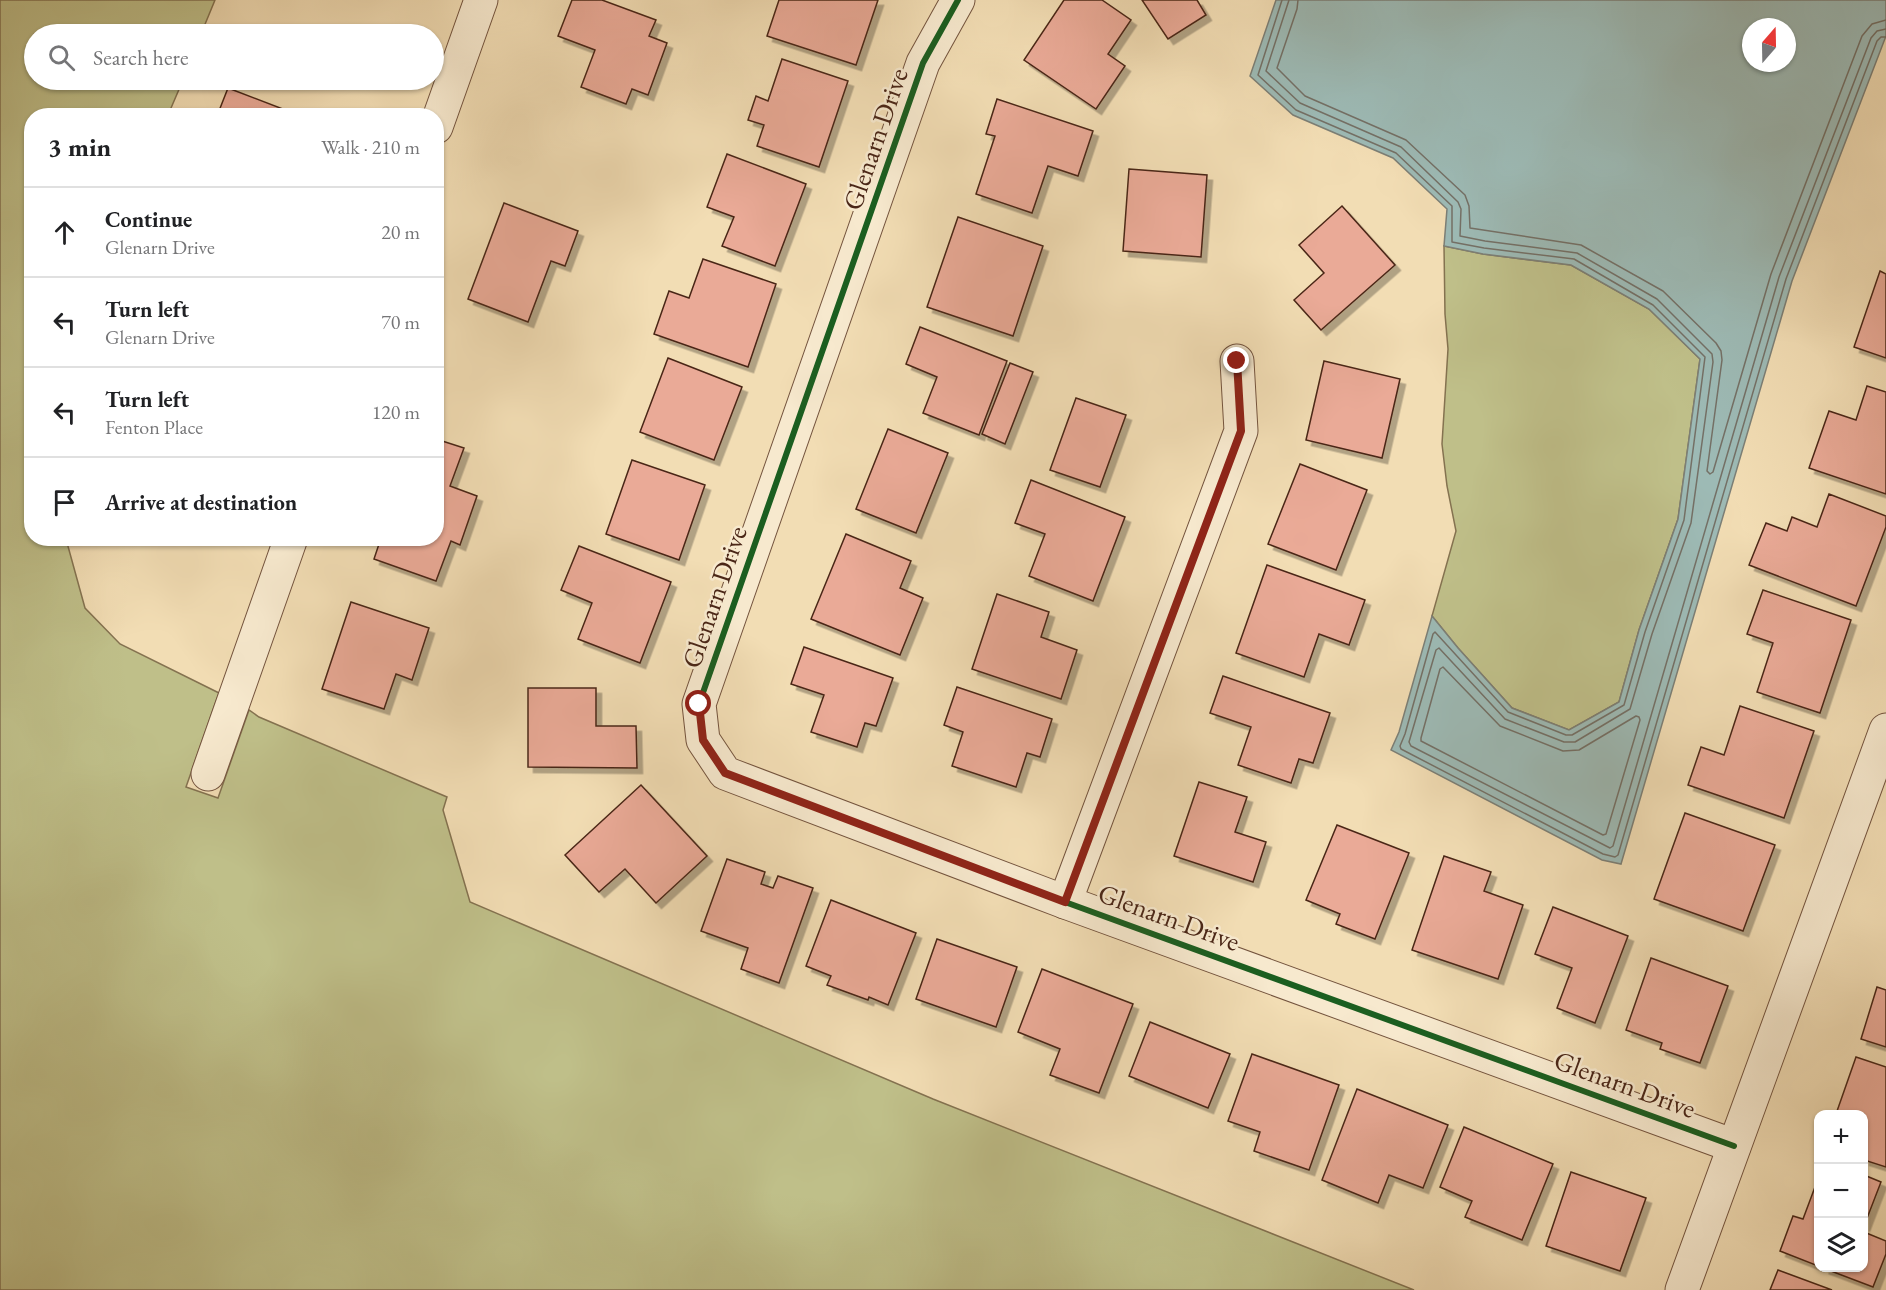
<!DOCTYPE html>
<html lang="en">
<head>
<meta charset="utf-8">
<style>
  body { margin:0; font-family:"EB Garamond",serif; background:#f2f2f2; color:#202124 }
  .controls { position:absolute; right:18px; bottom:18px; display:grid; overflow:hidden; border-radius:12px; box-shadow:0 2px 4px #0004 }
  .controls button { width:54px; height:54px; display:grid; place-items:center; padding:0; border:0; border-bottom:2px solid #e0e0e0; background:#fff; color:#202124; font:30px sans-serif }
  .compass { position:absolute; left:1742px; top:18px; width:54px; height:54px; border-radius:50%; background:#fff; box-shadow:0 2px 4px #0004; rotate:20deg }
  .stop { position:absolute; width:18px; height:18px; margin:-14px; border:4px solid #8f2418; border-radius:50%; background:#fff }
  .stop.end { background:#8f2418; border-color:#fff; box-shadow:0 2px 6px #0008 }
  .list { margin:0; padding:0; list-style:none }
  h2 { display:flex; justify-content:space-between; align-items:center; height:78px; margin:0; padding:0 24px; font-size:26px }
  h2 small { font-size:20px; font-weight:400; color:#757577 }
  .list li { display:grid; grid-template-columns:39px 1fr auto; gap:18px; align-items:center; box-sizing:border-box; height:90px; padding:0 24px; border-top:2px solid #e0e0e0 }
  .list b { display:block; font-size:22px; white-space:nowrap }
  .list p { margin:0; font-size:20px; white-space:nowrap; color:#757577 }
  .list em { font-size:20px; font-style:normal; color:#757577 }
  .icon { flex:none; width:33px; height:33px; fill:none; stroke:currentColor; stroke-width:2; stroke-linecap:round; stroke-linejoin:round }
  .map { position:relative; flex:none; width:1886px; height:1290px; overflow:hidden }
  .search { position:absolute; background:#fff; box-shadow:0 2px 4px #0004; left:24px; top:24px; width:420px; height:66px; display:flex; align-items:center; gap:15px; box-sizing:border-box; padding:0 21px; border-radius:33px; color:#757577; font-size:22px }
  .panel { position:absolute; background:#fff; box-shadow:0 2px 4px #0004; left:24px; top:108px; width:420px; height:438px; border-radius:24px }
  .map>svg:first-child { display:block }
</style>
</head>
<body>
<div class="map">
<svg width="1886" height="1290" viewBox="0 0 1886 1290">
  <defs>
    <filter id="shadow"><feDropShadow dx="5.5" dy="5.5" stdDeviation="0" flood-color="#0004"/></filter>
  </defs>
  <rect width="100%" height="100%" fill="#f2ddb4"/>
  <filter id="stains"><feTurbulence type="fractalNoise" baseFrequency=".00333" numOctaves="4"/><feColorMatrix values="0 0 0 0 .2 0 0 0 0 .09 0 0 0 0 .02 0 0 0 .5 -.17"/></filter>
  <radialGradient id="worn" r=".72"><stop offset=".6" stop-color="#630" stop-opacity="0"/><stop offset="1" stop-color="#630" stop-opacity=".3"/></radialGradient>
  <g fill="#bfbf89" stroke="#847250" stroke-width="1.5">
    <polygon points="0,0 215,0 201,34 34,34 34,80 183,80 168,115 32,116 32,538 66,539 85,608 120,644 219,693 186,787 218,798 249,710 259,717 447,797 443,810 470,902 933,1099 1414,1290 0,1290"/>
    <polygon points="1444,246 1483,254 1571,265 1649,309 1700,359 1678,519 1639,630 1619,702 1569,730 1512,708 1458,648 1432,616 1456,531 1447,486 1442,444 1448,349 1445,314"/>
  </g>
  <path fill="#9dbab5" stroke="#7c7f76" stroke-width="1.5" fill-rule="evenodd" d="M1276 0H1886V36L1792 281 1621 864 1602 860 1391 750 1399 732 1432 616 1458 648 1512 708 1569 730 1619 702 1639 630 1678 519 1700 359 1649 309 1571 265 1483 254 1444 246 1447 209 1393 158 1293 115 1250 76ZM1751 27H1787V63H1751Z"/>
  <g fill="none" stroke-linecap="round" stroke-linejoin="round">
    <g stroke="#747066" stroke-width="1.5">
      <polyline points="1282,0 1258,75 1296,110 1396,153 1452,206 1452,242 1484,248 1574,259 1653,305 1705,357 1684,520 1645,632 1624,705 1572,735 1566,735 1508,712 1435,632 1433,634 1405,734 1400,746 1401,749 1603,854 1615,857 1618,855 1786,279 1877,41 1881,37 1886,37"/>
      <polyline points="1289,0 1266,71 1300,103 1401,147 1458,202 1461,209 1460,236 1485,241 1577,253 1657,299 1712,354 1713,362 1691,523 1652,634 1630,709 1575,742 1564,742 1505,719 1439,648 1436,650 1409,742 1411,746 1610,848 1613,846 1779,277 1871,38 1877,31 1886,29"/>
      <polyline points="1298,0 1297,9 1277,68 1305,96 1406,140 1465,195 1469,206 1470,228 1581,245 1663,291 1716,343 1721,351 1722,360 1707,471 1710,474 1713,472 1771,274 1862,36 1872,24 1886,20"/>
      <polygon points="1443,667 1500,726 1563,751 1579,750 1636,716 1639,717 1640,720 1606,834 1603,835 1421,741 1421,738 1440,669"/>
    </g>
  </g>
  <g fill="#eaaa97" stroke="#4a2617" stroke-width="1.5" filter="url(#shadow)">
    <polygon points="572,0 602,0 656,20 649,36 667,43 648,95 632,89 626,104 581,87 595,50 558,36"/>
    <polygon points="779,0 878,0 856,65 767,36"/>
    <polygon points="1064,0 1102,0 1131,20 1108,54 1125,66 1096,109 1024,60"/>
    <polygon points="1142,0 1197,0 1206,15 1168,39"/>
    <polygon points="782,59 848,81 819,167 757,146 764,125 748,120 756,96 768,101"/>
    <polygon points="228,88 301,116 217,116"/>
    <polygon points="997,99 1093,131 1078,176 1048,166 1032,213 976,194 995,136 986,134"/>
    <polygon points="727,154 806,184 775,266 722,246 734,217 707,207"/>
    <polygon points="1129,169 1207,175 1201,257 1123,251"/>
    <polygon points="504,203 578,231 565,266 551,261 528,322 468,299"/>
    <polygon points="1342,206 1395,265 1321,330 1294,300 1324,273 1299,245"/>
    <polygon points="958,217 1043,246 1013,336 927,307"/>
    <polygon points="703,259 776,284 748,367 654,334 669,291 689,298"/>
    <polygon points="1880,271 1886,274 1886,358 1854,347"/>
    <polygon points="920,327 1007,361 979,435 923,413 937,377 906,364"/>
    <polygon points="668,358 742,387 714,460 640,432"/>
    <polygon points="1324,361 1400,379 1382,458 1306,440"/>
    <polygon points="1010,363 1033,372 1005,444 982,434"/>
    <polygon points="1867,386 1886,392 1886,494 1809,468 1829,411 1856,420"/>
    <polygon points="1076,398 1126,415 1100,487 1050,470"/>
    <polygon points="888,429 948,453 916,533 856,509"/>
    <polygon points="436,439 464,448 450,486 477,496 460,545 451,541 436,581 374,559 381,538 436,538"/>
    <polygon points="632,460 705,485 679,560 606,534"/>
    <polygon points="1300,464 1367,490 1336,570 1268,544"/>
    <polygon points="1031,480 1125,517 1093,601 1029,576 1045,534 1015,523"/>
    <polygon points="1829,494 1886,516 1886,527 1856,606 1749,565 1766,523 1787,531 1792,517 1817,527"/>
    <polygon points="846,534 911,561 900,588 923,598 900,655 811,619"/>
    <polygon points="579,546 671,582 640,663 578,639 592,603 561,590"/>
    <polygon points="1267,565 1365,600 1349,645 1319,634 1304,677 1236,653"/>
    <polygon points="1763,590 1851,620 1820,713 1757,692 1773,643 1747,634"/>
    <polygon points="997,594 1049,612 1041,637 1077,650 1061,699 972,669"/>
    <polygon points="351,602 429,628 412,680 396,674 384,709 322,689"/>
    <polygon points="804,647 893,678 876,726 865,723 857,747 811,732 824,695 791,684"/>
    <polygon points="1223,676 1330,713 1313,763 1299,759 1291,783 1238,765 1251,727 1210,713"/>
    <polygon points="957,687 1052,719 1040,757 1027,753 1016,787 952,766 963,732 944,725"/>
    <polygon points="528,688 596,688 596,726 636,726 637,768 528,767"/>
    <polygon points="1740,706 1814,731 1784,818 1688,785 1701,747 1724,755"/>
    <polygon points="1199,782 1247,797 1235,832 1266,842 1253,882 1174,856"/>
    <polygon points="641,785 707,856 656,903 625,869 599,892 565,855"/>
    <polygon points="1685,813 1775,845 1743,931 1654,899"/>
    <polygon points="1337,825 1409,853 1375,939 1336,924 1340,914 1306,900"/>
    <polygon points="1444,856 1491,872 1484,891 1523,905 1498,979 1412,950"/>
    <polygon points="727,859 765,872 761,884 773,888 778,876 813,888 779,983 741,969 748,948 701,931"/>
    <polygon points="831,900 916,933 888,1005 869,997 868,1000 827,985 831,976 806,966"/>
    <polygon points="1553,907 1628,936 1595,1023 1557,1008 1572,968 1535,954"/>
    <polygon points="937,939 1017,967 996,1027 916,999"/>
    <polygon points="1651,958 1728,986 1700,1063 1660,1049 1662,1043 1626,1030"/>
    <polygon points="1042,969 1133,1004 1099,1093 1050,1075 1060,1049 1018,1032"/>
    <polygon points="1877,987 1886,990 1886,1047 1861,1039"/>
    <polygon points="1150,1022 1230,1054 1208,1108 1129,1076"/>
    <polygon points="1252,1054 1339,1085 1309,1170 1254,1151 1260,1132 1228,1121"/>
    <polygon points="1856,1057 1886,1067 1886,1167 1864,1160 1864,1114 1836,1114"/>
    <polygon points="1357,1089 1448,1125 1423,1188 1389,1175 1378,1203 1322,1180"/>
    <polygon points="1464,1127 1553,1164 1522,1240 1465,1217 1472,1201 1440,1187"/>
    <polygon points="1571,1172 1646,1198 1620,1271 1546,1246"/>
    <polygon points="1864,1175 1881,1182 1864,1226"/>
    <polygon points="1818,1179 1818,1266 1780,1251 1793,1216 1803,1219"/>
    <polygon points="1864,1232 1886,1241 1886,1254 1873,1287 1823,1268 1864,1268"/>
    <polygon points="1778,1270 1832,1290 1770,1290"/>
  </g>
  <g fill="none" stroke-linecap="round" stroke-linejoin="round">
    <defs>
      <g id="minor">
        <polyline points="958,0 923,63 699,704 703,740 725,773 1065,902 1734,1146"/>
        <polyline points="436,127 481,0"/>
        <polyline points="208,774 291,538"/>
        <polyline points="1065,902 1241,431 1237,361"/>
        <polyline points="1682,1290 1886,730"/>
      </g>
    </defs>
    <use href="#minor" stroke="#74543e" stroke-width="35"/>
    <use href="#minor" stroke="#f7e9ce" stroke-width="33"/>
    <defs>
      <g id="cycleway">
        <polyline points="958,0 923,63 699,704 703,740 725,773 1065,902 1734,1146"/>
        <polyline points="1065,902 1241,431 1237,361"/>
      </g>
    </defs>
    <use href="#cycleway" stroke="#f7e9ce" stroke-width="10"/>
    <use href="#cycleway" stroke="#1b5e20" stroke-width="6"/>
  </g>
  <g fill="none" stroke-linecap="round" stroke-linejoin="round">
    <polyline stroke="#8f2418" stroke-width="8" points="699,704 703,740 725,773 1065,902 1241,431 1237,361"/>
  </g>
  <g text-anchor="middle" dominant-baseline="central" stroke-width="5" stroke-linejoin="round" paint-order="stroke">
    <g font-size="27" fill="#4a2617" stroke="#f7e9ce">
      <text transform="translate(875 139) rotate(-71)">Glenarn Drive</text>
      <text transform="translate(714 597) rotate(-71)">Glenarn Drive</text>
      <text transform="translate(1169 917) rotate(20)">Glenarn Drive</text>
      <text transform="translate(1625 1084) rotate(20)">Glenarn Drive</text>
    </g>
  </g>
  <rect width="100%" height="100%" filter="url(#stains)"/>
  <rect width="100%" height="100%" fill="url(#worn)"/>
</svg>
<div class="controls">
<button>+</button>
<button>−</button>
<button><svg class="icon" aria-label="layers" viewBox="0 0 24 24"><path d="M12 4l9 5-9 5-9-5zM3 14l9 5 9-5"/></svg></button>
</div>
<svg class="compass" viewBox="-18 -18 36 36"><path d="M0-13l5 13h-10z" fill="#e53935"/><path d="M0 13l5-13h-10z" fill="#757577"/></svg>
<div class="stop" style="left:699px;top:704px"></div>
<div class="stop end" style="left:1237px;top:361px"></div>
<div class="search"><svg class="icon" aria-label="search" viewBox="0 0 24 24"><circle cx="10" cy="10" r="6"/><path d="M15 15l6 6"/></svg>Search here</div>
<section class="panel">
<h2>3 min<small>Walk · 210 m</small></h2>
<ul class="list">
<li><svg class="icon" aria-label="ahead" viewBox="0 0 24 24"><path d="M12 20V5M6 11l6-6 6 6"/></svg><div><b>Continue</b><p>Glenarn Drive</p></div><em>20 m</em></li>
<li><svg class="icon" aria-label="left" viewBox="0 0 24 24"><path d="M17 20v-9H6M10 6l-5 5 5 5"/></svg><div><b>Turn left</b><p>Glenarn Drive</p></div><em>70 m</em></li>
<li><svg class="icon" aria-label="left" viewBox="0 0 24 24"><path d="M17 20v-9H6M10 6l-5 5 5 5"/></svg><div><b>Turn left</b><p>Fenton Place</p></div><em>120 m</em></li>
<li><svg class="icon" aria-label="arrive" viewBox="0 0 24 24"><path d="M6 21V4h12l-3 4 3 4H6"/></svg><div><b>Arrive at destination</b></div></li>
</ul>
</section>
</div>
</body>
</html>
